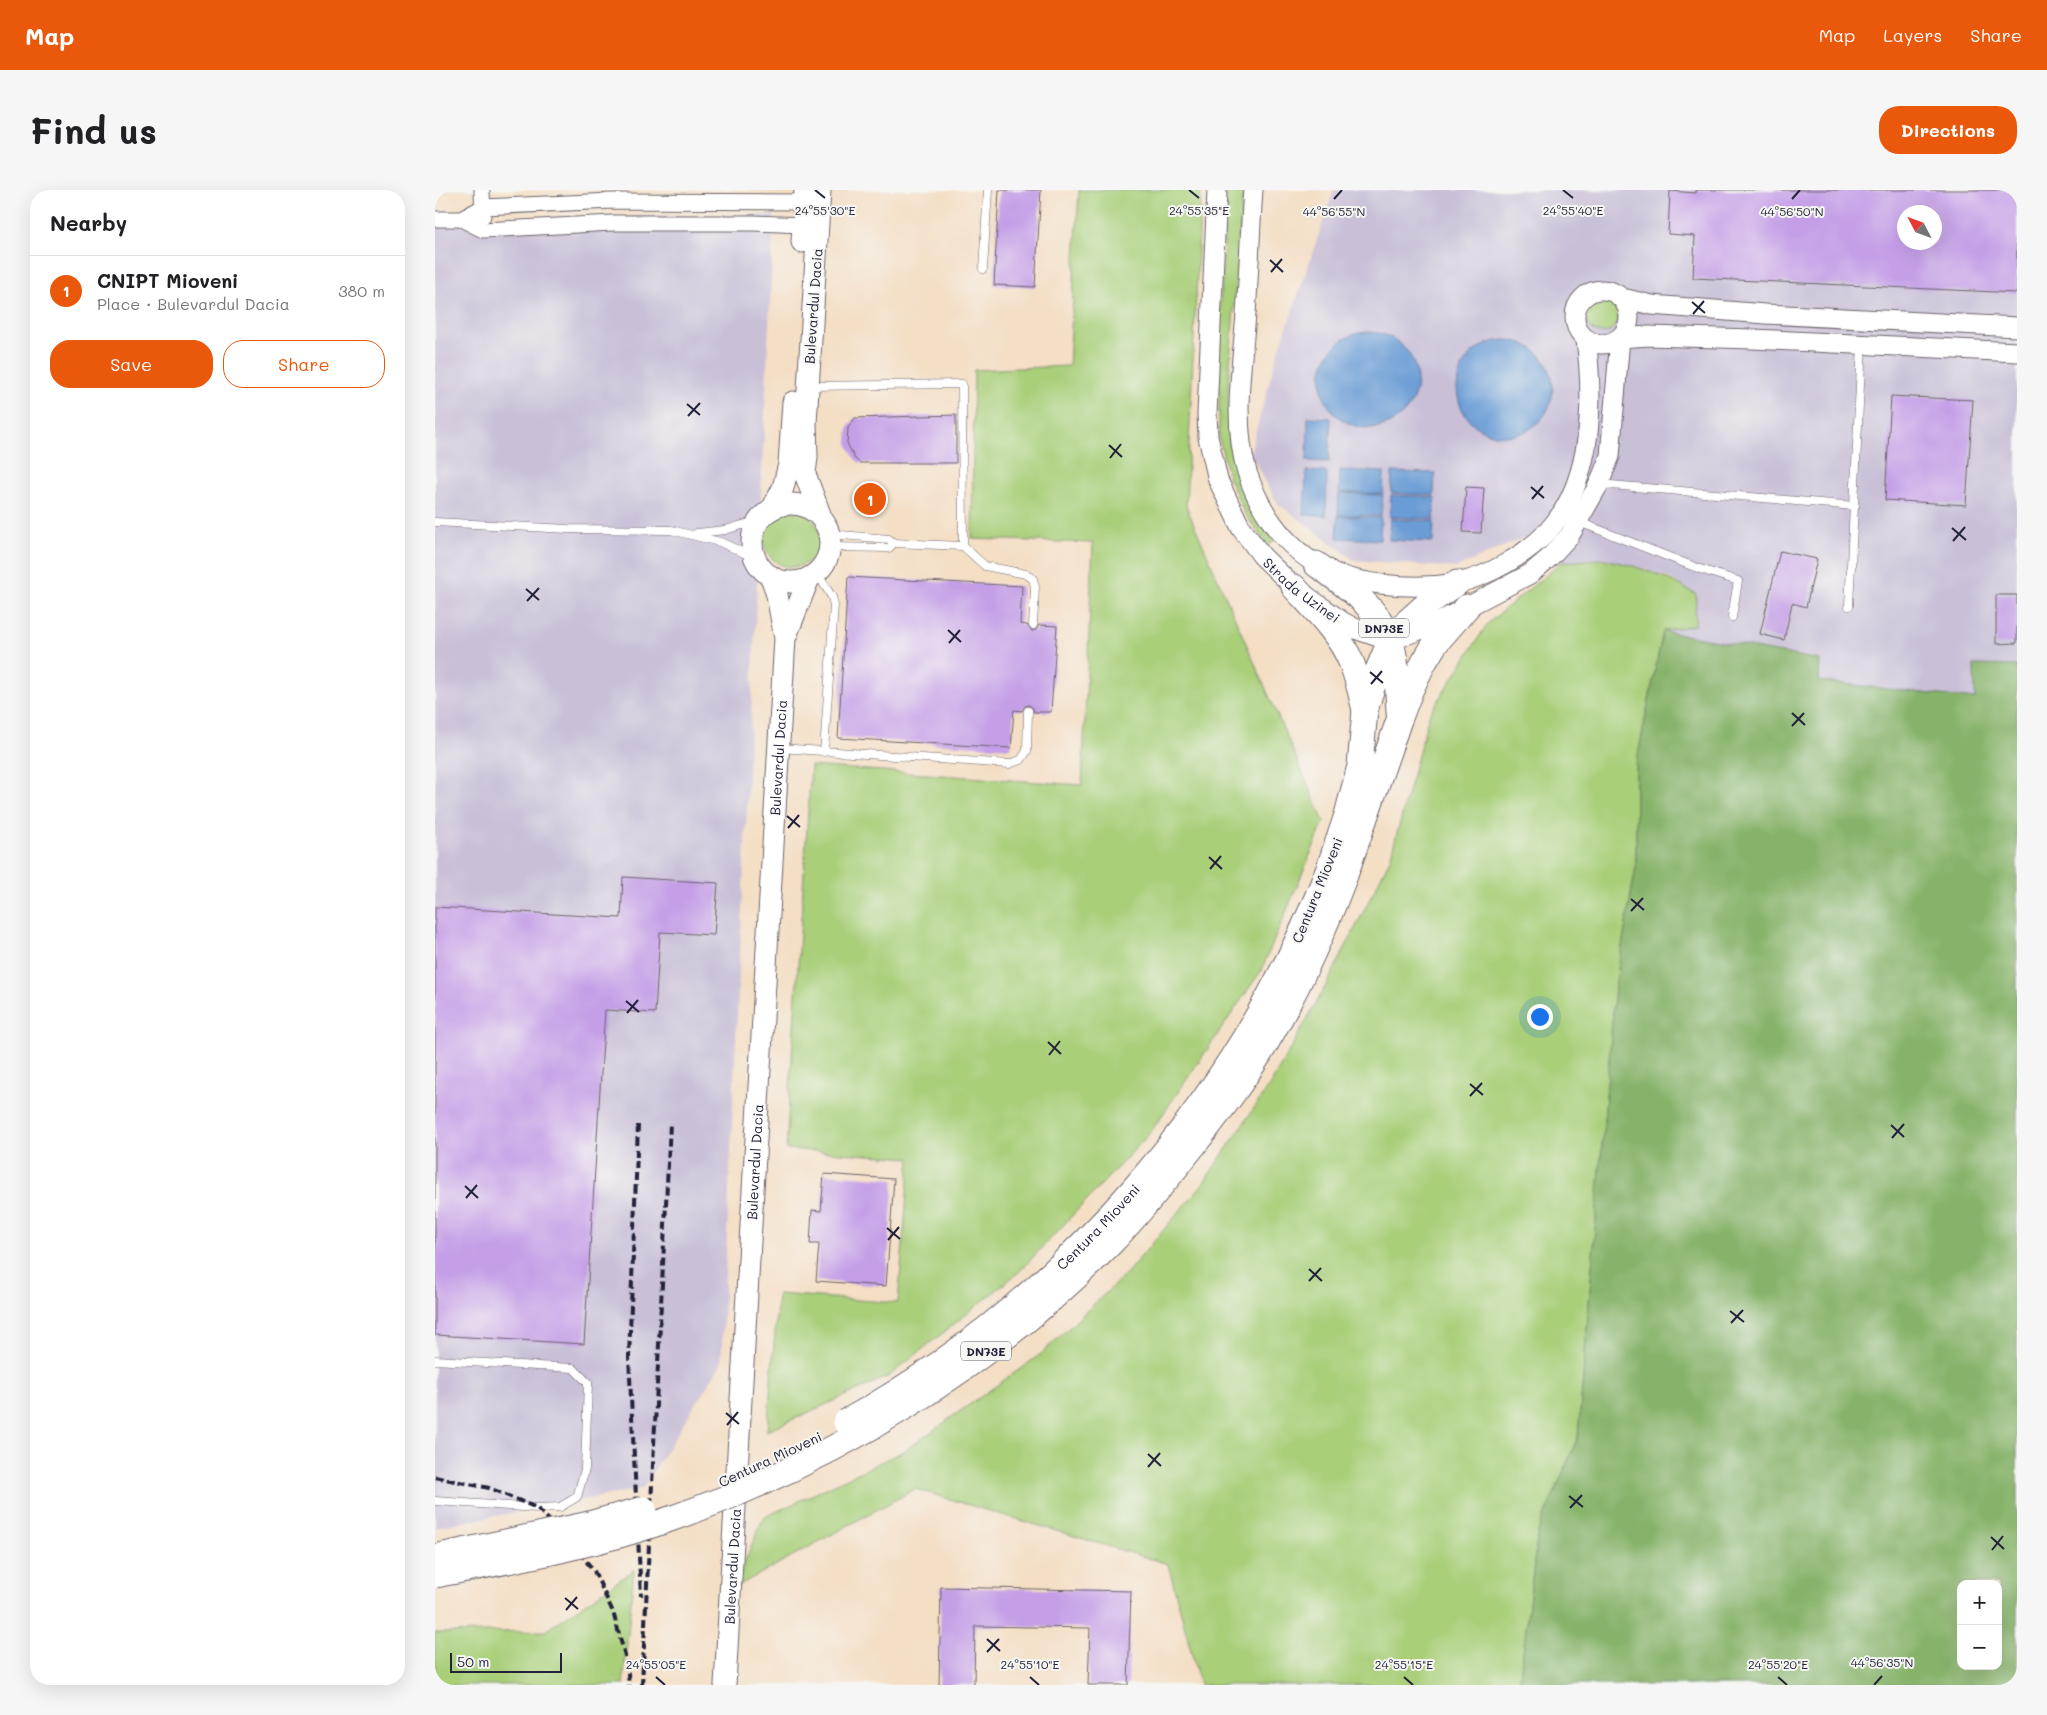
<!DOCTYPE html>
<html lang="en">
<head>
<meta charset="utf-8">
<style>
  body { margin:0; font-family:Mali,sans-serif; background:#f6f6f6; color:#202124 }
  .controls { position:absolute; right:15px; bottom:15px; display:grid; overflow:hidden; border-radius:10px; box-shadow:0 5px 20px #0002 }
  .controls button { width:45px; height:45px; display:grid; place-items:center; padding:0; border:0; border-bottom:1px solid #e0e0e0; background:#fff; color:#202124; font:25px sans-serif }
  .compass { position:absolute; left:1462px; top:15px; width:45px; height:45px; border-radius:50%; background:#fff; box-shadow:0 5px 20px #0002; rotate:311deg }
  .scale { position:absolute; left:15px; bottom:12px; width:112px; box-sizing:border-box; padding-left:5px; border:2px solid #22223b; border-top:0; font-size:14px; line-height:18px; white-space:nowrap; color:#22223b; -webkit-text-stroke:4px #f6f6f2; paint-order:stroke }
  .you { position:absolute; left:1104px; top:826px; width:18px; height:18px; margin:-12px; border:4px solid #fff; border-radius:50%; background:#1a73e8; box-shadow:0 0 0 8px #1a73e833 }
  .badge { display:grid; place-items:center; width:32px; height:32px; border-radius:50%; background:#ea580c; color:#fff; font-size:16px; font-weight:700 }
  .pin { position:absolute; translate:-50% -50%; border:2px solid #fff; box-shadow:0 1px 5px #0006 }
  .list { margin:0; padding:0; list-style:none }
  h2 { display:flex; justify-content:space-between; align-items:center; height:65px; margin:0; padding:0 20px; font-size:21px }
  h2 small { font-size:16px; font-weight:400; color:#757577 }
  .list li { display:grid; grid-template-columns:32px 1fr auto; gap:15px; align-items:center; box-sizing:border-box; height:70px; padding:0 20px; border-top:1px solid #e0e0e0 }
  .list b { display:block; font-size:19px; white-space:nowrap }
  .list p { margin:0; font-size:16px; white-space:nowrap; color:#757577 }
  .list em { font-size:16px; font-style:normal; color:#757577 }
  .actions { display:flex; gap:10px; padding:15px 20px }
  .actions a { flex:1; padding:11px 0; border:1px solid #ea580c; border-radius:20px; text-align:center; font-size:18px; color:#ea580c }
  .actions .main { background:#ea580c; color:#fff }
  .map { position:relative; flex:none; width:1582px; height:1495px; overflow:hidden; border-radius:20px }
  header { display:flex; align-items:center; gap:30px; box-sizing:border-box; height:70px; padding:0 25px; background:#ea580c; color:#fff }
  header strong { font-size:24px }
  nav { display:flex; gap:28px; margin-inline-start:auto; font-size:18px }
  .intro { display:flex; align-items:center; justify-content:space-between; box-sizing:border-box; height:120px; padding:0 30px }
  h1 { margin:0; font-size:35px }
  .button { padding:12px 22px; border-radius:20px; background:#ea580c; color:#fff; font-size:18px; font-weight:700 }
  main { display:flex; gap:30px; padding:0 30px }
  aside { flex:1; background:#fff; border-radius:20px; box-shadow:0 5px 20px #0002 }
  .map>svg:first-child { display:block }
</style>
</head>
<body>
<header>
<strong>Map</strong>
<nav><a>Map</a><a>Layers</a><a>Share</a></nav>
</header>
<div class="intro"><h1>Find us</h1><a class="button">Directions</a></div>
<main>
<aside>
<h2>Nearby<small></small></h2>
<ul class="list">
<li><span class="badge">1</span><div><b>CNIPT Mioveni</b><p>Place · Bulevardul Dacia</p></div><em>380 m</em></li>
</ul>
<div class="actions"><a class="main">Save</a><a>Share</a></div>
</aside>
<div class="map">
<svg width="1582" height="1495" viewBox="0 0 1582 1495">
  <rect width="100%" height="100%" fill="#f6f6f2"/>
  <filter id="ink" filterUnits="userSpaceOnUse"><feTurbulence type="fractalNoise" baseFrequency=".02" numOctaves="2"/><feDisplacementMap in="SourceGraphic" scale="10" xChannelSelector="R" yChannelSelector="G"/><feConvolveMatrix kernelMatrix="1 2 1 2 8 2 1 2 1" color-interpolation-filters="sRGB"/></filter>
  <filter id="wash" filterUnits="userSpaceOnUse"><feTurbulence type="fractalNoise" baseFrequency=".0096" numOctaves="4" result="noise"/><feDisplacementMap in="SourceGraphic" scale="20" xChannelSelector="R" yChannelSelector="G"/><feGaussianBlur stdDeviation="1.12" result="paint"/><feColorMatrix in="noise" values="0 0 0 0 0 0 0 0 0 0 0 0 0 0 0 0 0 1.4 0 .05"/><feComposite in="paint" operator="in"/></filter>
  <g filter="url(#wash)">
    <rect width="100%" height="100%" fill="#f4dec4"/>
    <g fill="#c9bfd7" fill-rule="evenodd">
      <path d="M899 0H1582V476L1539 475 1540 509 1384 491 1385 470 1228 441 1261 404 1236 389 1207 378 1169 369 1127 372 1088 348 1021 378 919 370 842 313 815 263 839 175ZM1470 22H1500V52H1470Z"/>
      <polygon points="339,25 286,1174 207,1299 0,1337 0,29"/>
    </g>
    <g fill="#a9cf79" stroke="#66785a">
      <polygon points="644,0 766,0 751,316 889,632 826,781 715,943 584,1082 454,1186 332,1241 343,1104 463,1113 475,968 351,959 376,576 647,595 658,353 537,349 539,180 634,176"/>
      <polygon points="792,0 808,0 793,197 793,245 799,276 816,318 838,351 833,356 810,324 793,286 784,248 784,135"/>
      <circle cx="1167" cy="127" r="16"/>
      <circle cx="357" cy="349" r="28"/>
      <path d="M1169 369C1206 377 1228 385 1261 404L1260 435 1228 441 1201 575V677L1180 797 1143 1247 1103 1341 1084 1495H765L733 1374 480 1299 299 1398 328 1328 469 1261 606 1164 691 1084 767 995 836 893 894 790 955 669 994 525 1053 433 1127 372Z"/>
      <polygon points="199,1380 188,1495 0,1495 0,1443 110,1441"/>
    </g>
    <path fill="#86b269" stroke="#546a52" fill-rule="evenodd" d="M1228 441 1385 470 1384 491 1540 509 1539 475 1582 476V1495H1084L1103 1341 1143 1247 1180 797 1201 677V575ZM1526 1394H1563V1476H1526Z"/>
    <g fill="#6b9cd5" stroke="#465f88">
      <circle cx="934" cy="190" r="48"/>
      <circle cx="1070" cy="198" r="48"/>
      <polygon points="873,227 896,228 894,272 872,271"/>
      <polygon points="905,280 949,282 948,304 904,302"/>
      <polygon points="871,281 892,282 891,326 869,325"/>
      <polygon points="957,282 1000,283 999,305 956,303"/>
      <polygon points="904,303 948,305 946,326 903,325"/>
      <polygon points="956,305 1000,307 999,329 955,327"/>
      <polygon points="903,326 946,328 945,350 902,348"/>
      <polygon points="955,329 999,331 998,352 954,350"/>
    </g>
    <g id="blocks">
      <g fill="#c49ee7" fill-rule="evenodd">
        <polygon points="564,0 606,0 600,97 559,95"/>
        <path d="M1261 0H1582V103L1258 88 1260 46 1233 44 1235 1 1261 3ZM1470 22H1500V52H1470Z"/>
        <polygon points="1456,206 1538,210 1531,315 1450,310"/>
        <polygon points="521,225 521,273 425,273 420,269 412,253 413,238 420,228"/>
        <circle cx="435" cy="307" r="13"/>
        <polygon points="1031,297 1049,298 1046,343 1028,342"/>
        <polygon points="1345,361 1382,369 1371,417 1357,413 1349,450 1325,444"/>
        <polygon points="413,387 587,396 585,434 592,435 597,441 601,440 604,435 622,436 616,522 599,522 598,518 594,515 590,516 587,521 579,520 576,558 403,548"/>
        <polygon points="1561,405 1582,405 1582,453 1561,454"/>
        <polygon points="188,687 283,693 279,745 225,742 220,823 170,820 149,1154 0,1145 0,717 186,728"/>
        <polygon points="389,984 459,989 451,1096 381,1091 384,1054 375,1054 377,1020 386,1021"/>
        <polygon points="506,1397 696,1401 693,1495 653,1495 655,1438 540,1436 539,1495 504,1495"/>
      </g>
    </g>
  </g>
  <g filter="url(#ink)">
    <use href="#blocks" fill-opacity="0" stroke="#6c646b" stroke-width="1"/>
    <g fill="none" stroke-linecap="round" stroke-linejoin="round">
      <defs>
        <g id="service">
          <polyline points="548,79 553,0"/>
          <polyline points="375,196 527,194 528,356"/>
          <polyline points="1164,294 1420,316"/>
          <polyline points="0,332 133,339 236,340 285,352 320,368"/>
          <polyline points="1144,332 1265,379 1303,391 1297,427"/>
          <polyline points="262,343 290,340 325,330"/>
          <polyline points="394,344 454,349 459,353 528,356 550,376 591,384 598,389 600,397 598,435"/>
          <polyline points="395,357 454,358 459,353"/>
          <polyline points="382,383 397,407 399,415 389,562"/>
          <polyline points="1414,416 1427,154"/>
          <polyline points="345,558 574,574 586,570 592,561 593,521"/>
          <polyline points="0,1170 138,1178 153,1193 150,1279 142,1307 125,1317 102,1318 0,1311"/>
        </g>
        <g id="minor">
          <polyline points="47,0 48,26"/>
          <polyline points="0,29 26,29 48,40 178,33 319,33 368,35"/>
          <polyline points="26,29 48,17 177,11 370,12"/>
        </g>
        <g id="tertiary">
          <path id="s1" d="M782 0 772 224 773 247 783 290 806 338 827 366 859 397 908 432 923 440 955 451 998 435 1095 384 1114 368 1135 345 1164 294 1175 266 1185 148 1213 146 1318 149 1582 162"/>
          <path d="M818 0C815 41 814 83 811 124 807 176 797 231 812 282 824 319 846 351 879 373 915 396 979 400 1021 393 1051 388 1092 364 1113 341 1158 292 1159 212 1151 149"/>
          <circle cx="1167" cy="127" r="27"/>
          <polyline points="1187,108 1217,115 1330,124 1582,137"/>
        </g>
        <g id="secondary">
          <polyline points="385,0 371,233 372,267 370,284 386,327"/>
          <polyline points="367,52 370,0"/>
          <circle cx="356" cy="353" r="39"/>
          <polyline points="337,319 348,298 354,274 358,212"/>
          <polyline points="351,446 374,388"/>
          <path id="s2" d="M290 1495C310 1146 328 797 350 448L342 405 336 386"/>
        </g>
        <g id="trunk">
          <path d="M881 374C909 394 942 416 955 450 962 469 963 502 964 522"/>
          <path d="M859 397C881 421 905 444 917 474 923 489 926 505 930 520"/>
          <polyline points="893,681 912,625 925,576 930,520 941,485 955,451 974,430 992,414 1022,393"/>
          <polyline points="909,688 964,530 976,499 988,474 1000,454 1032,417"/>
        </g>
      </defs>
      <use href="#service" stroke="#6c646b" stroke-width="9"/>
      <use href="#minor" stroke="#6c646b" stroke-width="17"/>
      <use href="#tertiary" stroke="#6c646b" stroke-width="21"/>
      <use href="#secondary" stroke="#6c646b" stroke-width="23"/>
      <use href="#trunk" stroke="#6c646b" stroke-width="27"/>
      <use href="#service" stroke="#fff" stroke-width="8"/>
      <use href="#minor" stroke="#fff" stroke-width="15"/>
      <use href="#tertiary" stroke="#fff" stroke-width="19"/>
      <use href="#secondary" stroke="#fff" stroke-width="21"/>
      <use href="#trunk" stroke="#fff" stroke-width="25"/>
      <g stroke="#22223b" stroke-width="4" stroke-dasharray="8 4" stroke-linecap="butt">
        <polyline points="203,935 194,1167 206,1406"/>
        <polyline points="0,1287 54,1298 102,1318 136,1352 159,1381 178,1422 192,1473 194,1495"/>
        <polyline points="207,1495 235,934"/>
      </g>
      <defs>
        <g id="trunk-bridge">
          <path id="s3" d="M411 1232C629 1111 801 913 893 681"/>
          <polyline points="0,1367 150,1335 209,1319"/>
          <path d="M0 1385C79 1370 159 1356 235 1329 401 1271 554 1177 677 1052 706 1022 733 988 759 955 787 919 816 881 838 841 866 792 889 740 909 688"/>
        </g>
      </defs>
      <use href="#trunk-bridge" stroke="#6c646b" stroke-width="27" stroke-linecap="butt"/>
      <use href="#trunk-bridge" stroke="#fff" stroke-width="25"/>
    </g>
  </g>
  <path fill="none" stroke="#22223b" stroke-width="2" d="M380 0 390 8M754 0 764 8M1128 0 1138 8M899 9 907 0M1357 9 1365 0M835 70 848 82M836 82 847 69M1257 112 1270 123M1258 124 1269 111M252 214 265 225M253 226 265 213M674 255 687 267M675 268 686 254M1096 297 1109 308M1097 309 1108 296M1517 338 1531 350M1518 351 1530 337M91 399 104 410M92 411 104 398M513 440 526 452M514 453 525 440M935 482 948 493M936 494 947 481M1357 523 1370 535M1357 536 1369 523M352 626 365 637M353 638 364 625M774 667 787 679M775 679 786 666M1196 709 1209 720M1196 721 1208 708M191 811 204 822M192 823 203 810M613 852 626 864M614 865 625 851M1035 894 1048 905M1035 906 1047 893M1456 935 1469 947M1457 948 1469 934M30 996 43 1008M31 1008 42 995M452 1038 465 1049M453 1050 464 1037M874 1079 887 1091M874 1091 886 1078M1295 1121 1309 1132M1296 1133 1308 1120M291 1223 304 1234M292 1235 303 1222M713 1264 726 1276M713 1277 725 1263M1134 1306 1148 1317M1135 1318 1147 1305M1556 1347 1569 1359M1557 1360 1568 1346M130 1408 143 1419M131 1420 142 1407M552 1449 565 1461M552 1462 564 1449M221 1487 230 1495M595 1487 604 1495M969 1487 978 1495M1343 1487 1352 1495M1439 1495 1447 1486"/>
  <g text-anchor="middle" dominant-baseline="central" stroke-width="4" stroke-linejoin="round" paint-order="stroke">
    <g fill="#f6f6f2" stroke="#626272" stroke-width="1">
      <rect x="924" y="428.5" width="50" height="19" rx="4"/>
      <rect x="526" y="1151.5" width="50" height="19" rx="4"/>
    </g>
    <g font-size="12" font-weight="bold" fill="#22223b">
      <text x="949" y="438">DN73E</text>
      <text x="551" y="1161">DN73E</text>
    </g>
    <g font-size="14" fill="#22223b" stroke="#f6f6f2">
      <text transform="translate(378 116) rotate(-86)">Bulevardul Dacia</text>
      <text stroke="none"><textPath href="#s1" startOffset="432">Strada Uzinei</textPath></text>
      <text stroke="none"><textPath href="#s2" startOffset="929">Bulevardul Dacia</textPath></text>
      <text transform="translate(882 700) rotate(-68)">Centura Mioveni</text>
      <text stroke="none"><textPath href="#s2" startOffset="524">Bulevardul Dacia</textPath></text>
      <text stroke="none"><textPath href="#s3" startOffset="320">Centura Mioveni</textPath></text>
      <text transform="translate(335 1269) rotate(-25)">Centura Mioveni</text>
      <text stroke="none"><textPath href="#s2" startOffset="119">Bulevardul Dacia</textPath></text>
    </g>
  </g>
  <g font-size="12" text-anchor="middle" fill="#22223b" stroke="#f6f6f2" stroke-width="4" stroke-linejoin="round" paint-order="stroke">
    <text x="390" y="25">24°55'30"E</text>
    <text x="764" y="25">24°55'35"E</text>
    <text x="1138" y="25">24°55'40"E</text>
    <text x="899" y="26">44°56'55"N</text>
    <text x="1357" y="26">44°56'50"N</text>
    <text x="1447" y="1477">44°56'35"N</text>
    <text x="221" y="1479">24°55'05"E</text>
    <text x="595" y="1479">24°55'10"E</text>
    <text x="969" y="1479">24°55'15"E</text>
    <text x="1343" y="1479">24°55'20"E</text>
  </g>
</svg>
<div class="controls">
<button>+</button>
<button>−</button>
</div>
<svg class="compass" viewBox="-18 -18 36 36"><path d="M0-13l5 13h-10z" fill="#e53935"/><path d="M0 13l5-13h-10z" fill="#757577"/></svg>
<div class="scale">50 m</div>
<div class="you"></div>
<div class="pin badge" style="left:435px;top:309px">1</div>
</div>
</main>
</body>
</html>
